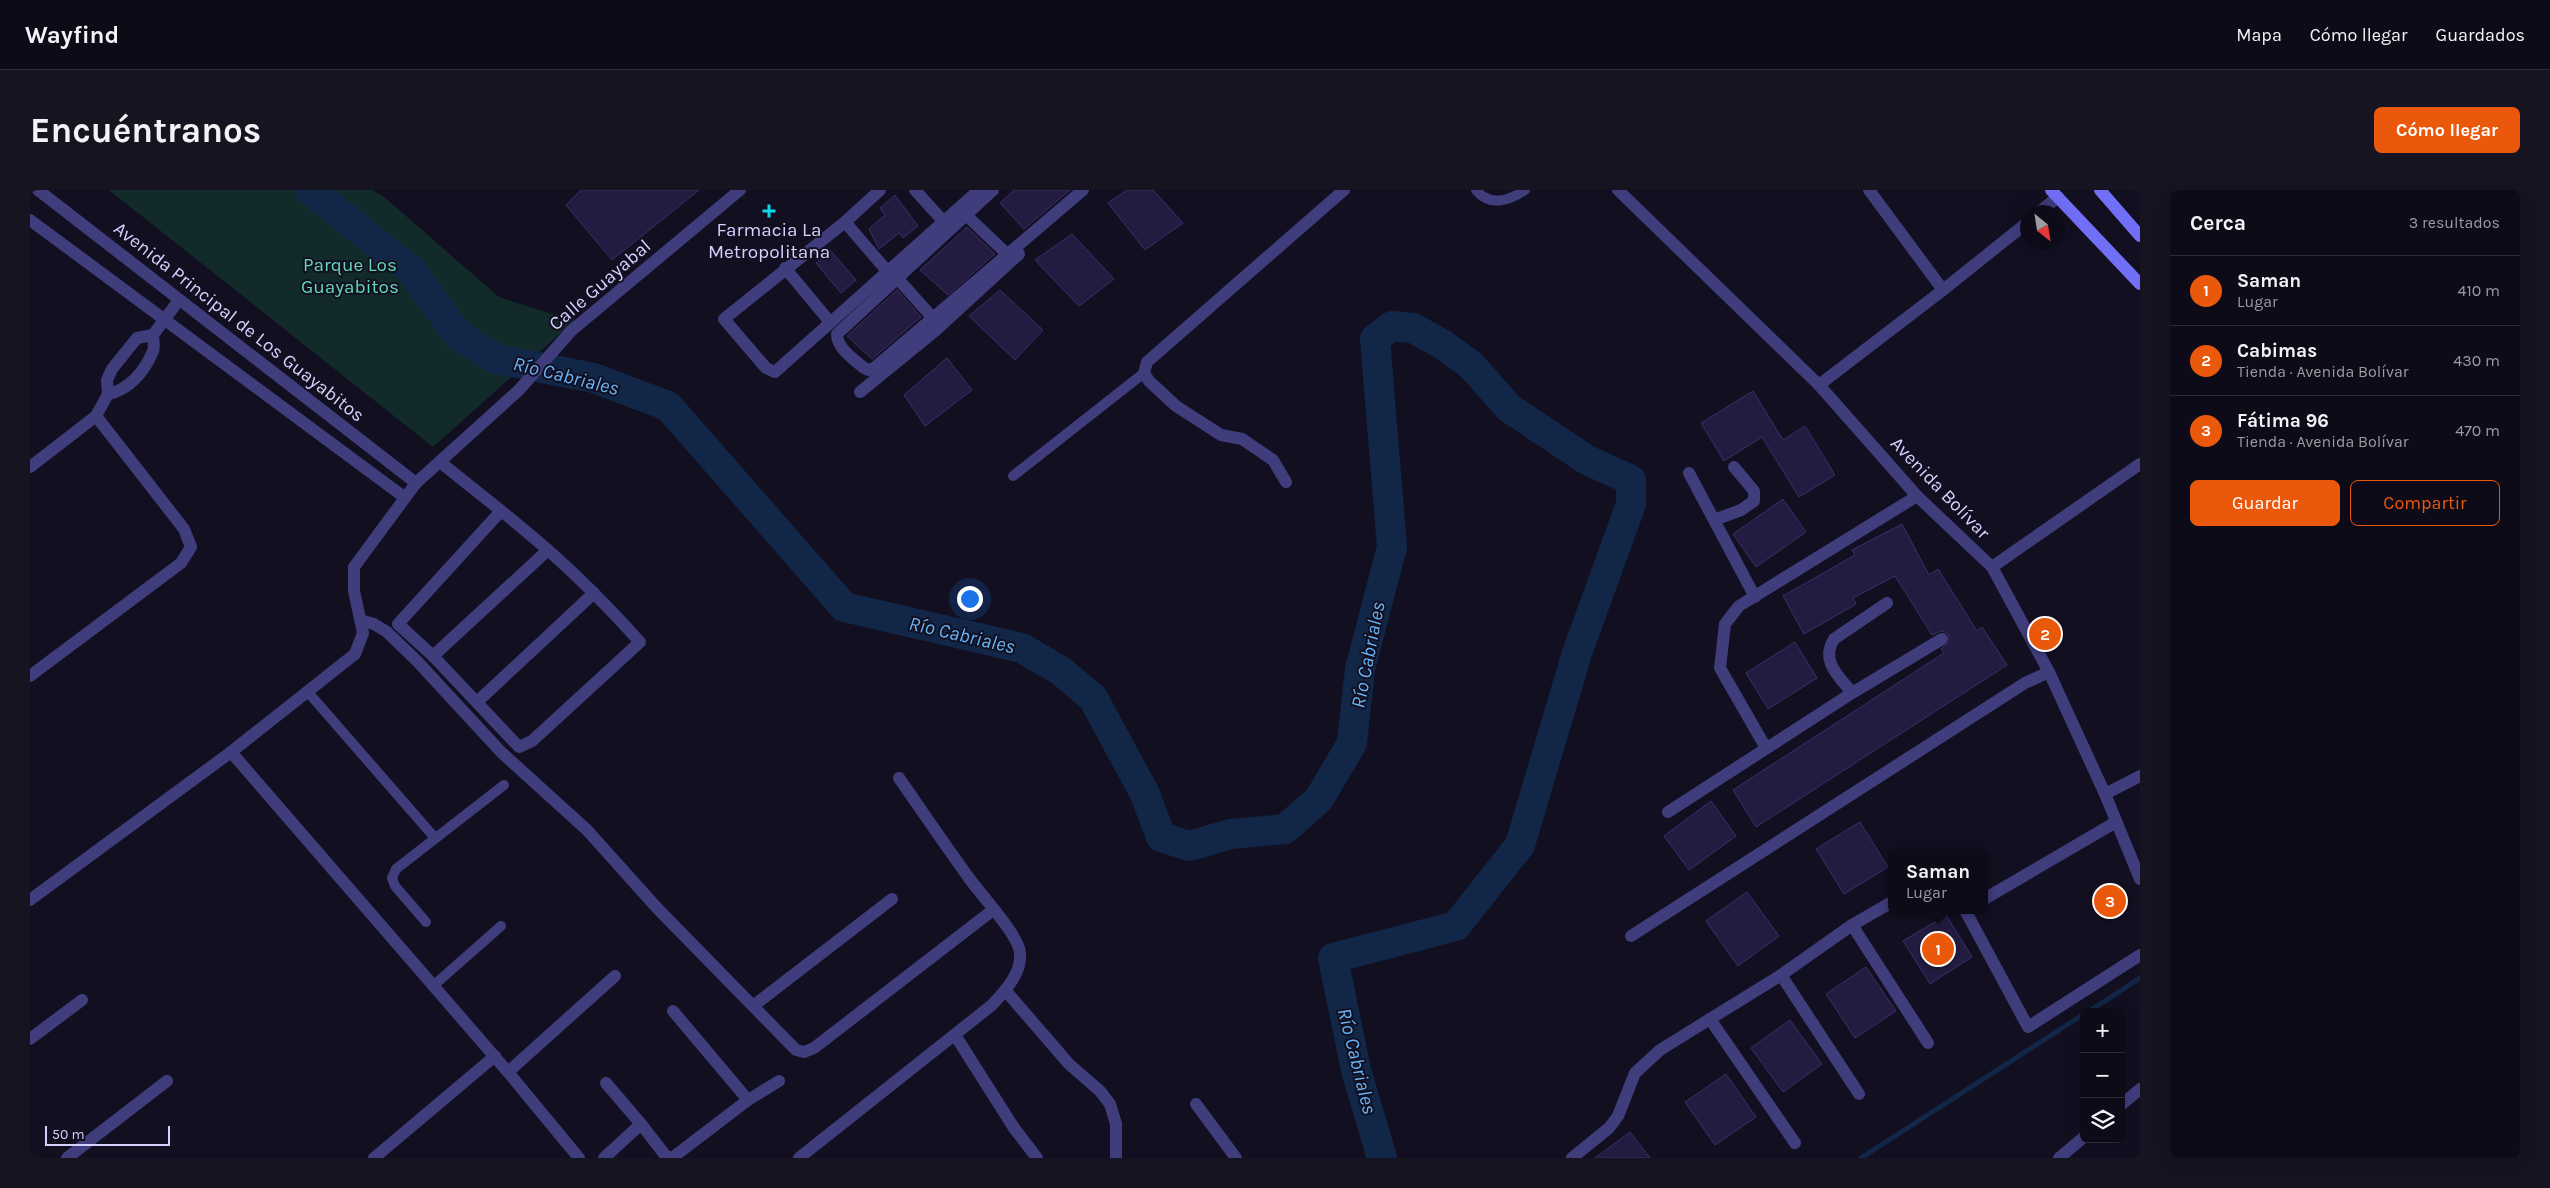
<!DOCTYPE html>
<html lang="es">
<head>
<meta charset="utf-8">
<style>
  body { margin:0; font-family:Karla,sans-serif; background:#171422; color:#f1f3f6 }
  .controls { position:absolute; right:15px; bottom:15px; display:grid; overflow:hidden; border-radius:8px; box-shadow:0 5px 20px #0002 }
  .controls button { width:45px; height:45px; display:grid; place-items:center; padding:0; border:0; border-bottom:1px solid #2e2b38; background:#0e0b19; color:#f1f3f6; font:25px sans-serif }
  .compass { position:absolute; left:1990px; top:15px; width:45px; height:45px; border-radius:50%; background:#0e0b19; box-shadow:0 5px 20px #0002; rotate:150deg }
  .scale { position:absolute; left:15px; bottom:12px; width:125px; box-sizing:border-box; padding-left:5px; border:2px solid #d6d1fc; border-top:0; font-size:14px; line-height:18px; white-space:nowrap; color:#d6d1fc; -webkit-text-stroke:4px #120f21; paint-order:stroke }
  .you { position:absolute; left:939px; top:408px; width:18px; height:18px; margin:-12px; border:4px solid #fff; border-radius:50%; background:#1a73e8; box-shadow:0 0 0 8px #1a73e833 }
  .badge { display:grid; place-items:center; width:32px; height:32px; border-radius:50%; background:#ea580c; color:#fff; font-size:16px; font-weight:700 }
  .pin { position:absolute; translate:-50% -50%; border:2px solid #fff; box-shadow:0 1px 5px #0006 }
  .popup { position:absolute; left:1858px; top:659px; width:100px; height:65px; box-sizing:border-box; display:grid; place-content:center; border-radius:8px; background:#0e0b19; filter:drop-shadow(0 1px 4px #0005); font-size:16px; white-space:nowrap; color:#9b9ba2 }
  .popup b { font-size:19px; color:#f1f3f6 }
  .popup::after { content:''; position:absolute; left:50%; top:100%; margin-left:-10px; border:10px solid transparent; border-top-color:#0e0b19 }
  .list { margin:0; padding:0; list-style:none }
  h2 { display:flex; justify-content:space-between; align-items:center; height:65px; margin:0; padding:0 20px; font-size:21px }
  h2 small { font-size:16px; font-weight:400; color:#9b9ba2 }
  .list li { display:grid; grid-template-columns:32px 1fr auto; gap:15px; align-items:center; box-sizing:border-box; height:70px; padding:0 20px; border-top:1px solid #2e2b38 }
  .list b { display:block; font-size:19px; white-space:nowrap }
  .list p { margin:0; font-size:16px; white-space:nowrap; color:#9b9ba2 }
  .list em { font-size:16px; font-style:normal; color:#9b9ba2 }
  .actions { display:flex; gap:10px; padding:15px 20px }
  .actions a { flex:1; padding:11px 0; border:1px solid #ea580c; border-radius:8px; text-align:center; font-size:18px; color:#ea580c }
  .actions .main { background:#ea580c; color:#fff }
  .icon { flex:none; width:28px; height:28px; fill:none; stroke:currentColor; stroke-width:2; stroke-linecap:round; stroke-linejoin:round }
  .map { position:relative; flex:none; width:2110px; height:968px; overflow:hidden; border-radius:8px }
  header { display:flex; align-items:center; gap:30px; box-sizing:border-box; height:70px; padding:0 25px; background:#0e0b19; border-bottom:1px solid #2e2b38 }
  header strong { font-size:24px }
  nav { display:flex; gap:28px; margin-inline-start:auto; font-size:18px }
  .intro { display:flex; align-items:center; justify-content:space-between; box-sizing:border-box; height:120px; padding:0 30px }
  h1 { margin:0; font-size:35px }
  .button { padding:12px 22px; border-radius:8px; background:#ea580c; color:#fff; font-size:18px; font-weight:700 }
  main { display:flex; gap:30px; padding:0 30px }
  aside { flex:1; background:#0e0b19; border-radius:8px; box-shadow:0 5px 20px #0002 }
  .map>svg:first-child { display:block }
</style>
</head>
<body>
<header>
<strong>Wayfind</strong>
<nav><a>Mapa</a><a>Cómo llegar</a><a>Guardados</a></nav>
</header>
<div class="intro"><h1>Encuéntranos</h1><a class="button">Cómo llegar</a></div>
<main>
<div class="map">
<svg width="2110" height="968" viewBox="0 0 2110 968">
  <rect width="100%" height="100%" fill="#120f21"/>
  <polygon fill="#122a29" points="79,0 342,0 353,6 469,107 544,131 403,257"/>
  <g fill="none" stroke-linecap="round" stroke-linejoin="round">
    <g stroke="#122747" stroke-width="5">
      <polyline points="2058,822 2110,788"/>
      <polyline points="1831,968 2054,824"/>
    </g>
    <polyline stroke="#122747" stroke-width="30" points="280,0 382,81 428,145 466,169 564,188 638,216 814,417 992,458 1031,481 1063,508 1115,604 1131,647 1159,656 1201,644 1255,639 1289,609 1322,553 1330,479 1362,357 1345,149 1362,136 1383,138 1412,154 1441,175 1479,218 1557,270 1601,290 1601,314 1547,463 1490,655 1426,736 1303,768 1326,880 1352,968"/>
  </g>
  <g fill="#231c40" stroke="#3b2f6b">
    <polygon points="551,0 669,0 582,70 536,15"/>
    <polygon points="984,0 1040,0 994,39 970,13"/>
    <polygon points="1097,0 1123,0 1153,33 1115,60 1078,13"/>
    <polygon points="865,5 888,36 873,48 869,43 849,59 839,39 855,25 850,18"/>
    <polygon points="937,37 965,64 918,105 890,80"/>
    <polygon points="1042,44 1084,89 1049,116 1005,70"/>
    <polygon points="800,60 826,90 811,103 786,73"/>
    <polygon points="867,100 891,127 842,169 817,146"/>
    <polygon points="970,100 1013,140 985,170 939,126"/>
    <polygon points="917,168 942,200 895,236 874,205"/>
    <polygon points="1723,201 1753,250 1775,236 1805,285 1769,307 1732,247 1694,271 1671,233"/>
    <polygon points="1753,309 1776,342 1726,377 1703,344"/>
    <polygon points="1872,334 1899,385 1908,379 1947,441 1952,437 1977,475 1726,637 1703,600 1914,463 1911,459 1919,452 1919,445 1915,442 1911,441 1902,445 1865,386 1823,408 1826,414 1774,444 1753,406 1825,365 1822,360"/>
    <polygon points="1765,452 1787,488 1738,519 1716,483"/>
    <polygon points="1681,611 1706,646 1659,680 1634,646"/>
    <polygon points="1830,632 1858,677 1814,704 1786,659"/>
    <polygon points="1717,702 1749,746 1708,776 1676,731"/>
    <polygon points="1916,725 1942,767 1900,794 1873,751"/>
    <polygon points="1836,777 1866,821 1825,848 1796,804"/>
    <polygon points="1760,830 1792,874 1753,902 1721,858"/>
    <polygon points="1696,884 1726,927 1685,955 1655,912"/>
    <polygon points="1600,942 1620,968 1565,968"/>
  </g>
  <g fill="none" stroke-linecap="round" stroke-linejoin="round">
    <g stroke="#3f3d7c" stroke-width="10">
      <path d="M1446 0C1460 17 1479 11 1495 0"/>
      <polyline points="983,286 1114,183"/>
      <polyline points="277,501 405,648"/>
      <polyline points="396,732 365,696 362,688 366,679 474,595"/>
      <polyline points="403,796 471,736"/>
    </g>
    <g stroke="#3f3d7c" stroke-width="12">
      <polyline points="8,0 386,293"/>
      <polyline points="850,0 815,32 694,129 736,178 745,182 949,0"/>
      <polyline points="885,0 913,31"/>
      <path d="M963 0 807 144C807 159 824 169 834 178L838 180 844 178 1053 0"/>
      <polyline points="1588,0 1789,195 1887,306 1962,377 2019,482 2075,604 2110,689"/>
      <polyline points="1839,0 1913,100"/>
      <polyline points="2009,22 2028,7"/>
      <polyline points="935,24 977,64"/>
      <polyline points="0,30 374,307"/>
      <polyline points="815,32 858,82"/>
      <polyline points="755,78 800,132"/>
      <polyline points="867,88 902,127"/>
      <polyline points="1789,195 1913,100 1998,32"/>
      <polyline points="830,202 906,140 989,64"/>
      <path d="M78 204C99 200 115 181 123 161 125 157 123 150 123 145L149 110"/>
      <path d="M410 272C446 301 484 330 519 361 551 389 581 420 610 452L502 551 489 557 403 466 368 434 471 321"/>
      <polyline points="0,277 66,226 78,204 77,190 82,179 107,148 123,145"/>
      <polyline points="1659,283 1725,407"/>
      <polyline points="1256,292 1243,270 1212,249 1191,245 1146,216 1119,191 1114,183 1117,172 1314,0"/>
      <polyline points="1684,330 1711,320 1724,311 1724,301 1704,277"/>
      <polyline points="1962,377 2110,274"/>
      <polyline points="330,430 344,434 357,442 387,471 471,562 557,640 627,718 766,860 774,862 784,858 963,720"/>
      <polyline points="403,466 518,360"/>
      <polyline points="0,486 151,373 161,357 154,339 66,226"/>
      <path d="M1822 503C1809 486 1790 471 1804 449L1857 413"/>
      <polyline points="447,512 564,403"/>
      <polyline points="1736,558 1690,478 1695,434 1709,416 1887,306"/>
      <polyline points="201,562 478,882 549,968"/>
      <polyline points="2075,604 2110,586"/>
      <polyline points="1638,622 1822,503 1912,449"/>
      <polyline points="1956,708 2086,632"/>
      <polyline points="0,710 201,562 325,464 333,443 324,401 324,377 386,293 489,200 541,141 710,0"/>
      <polyline points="1935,720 1998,837 2110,765"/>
      <polyline points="1822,735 1898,853"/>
      <polyline points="1601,746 1995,493 2019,482"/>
      <polyline points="1751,785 1829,904"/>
      <polyline points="975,800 1039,874 1070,901 1080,914 1086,934 1086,968"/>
      <polyline points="723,816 862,709"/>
      <polyline points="643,821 718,910"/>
      <polyline points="1680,829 1765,953"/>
      <polyline points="925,845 984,938 1007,968"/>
      <polyline points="0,849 52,810"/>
      <polyline points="478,882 585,786"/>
      <polyline points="576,893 611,934 635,965 641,968"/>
      <polyline points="1166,914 1206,968"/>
      <polyline points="2091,915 2110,899"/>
      <polyline points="37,968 137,891"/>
      <polyline points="344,968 465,866"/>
      <polyline points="574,968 611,934"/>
      <polyline points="642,968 718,910 749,891"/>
      <path d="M769 968 962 815C975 801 992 783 990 763 989 745 950 704 939 688 915 655 892 621 869 588"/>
      <polyline points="1542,968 1579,938 1588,926 1605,883 1630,860 1751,785 1822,735 1862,712"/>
      <polyline points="2029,968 2054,947"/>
    </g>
    <g stroke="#716ff6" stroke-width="12">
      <polyline points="2021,0 2110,94"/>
      <polyline points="2070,0 2110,46"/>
    </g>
  </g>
  <path fill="#0fd5ea" stroke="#120f21" stroke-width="2" d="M736.5 13.5h5v5h5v5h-5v5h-5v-5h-5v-5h5z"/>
  <g text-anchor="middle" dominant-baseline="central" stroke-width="4" stroke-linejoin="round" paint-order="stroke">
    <g font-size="19" fill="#d6d1fc" stroke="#120f21">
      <text x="739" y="40">Farmacia La<tspan x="739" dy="22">Metropolitana</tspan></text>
    </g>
    <g font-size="19" fill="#62d7b9" stroke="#120f21">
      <text x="320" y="75">Parque Los<tspan x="320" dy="22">Guayabitos</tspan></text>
    </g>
    <g font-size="19" fill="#d6d1fc" stroke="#120f21">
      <text transform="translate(570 95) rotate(-41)">Calle Guayabal</text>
      <text transform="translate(209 132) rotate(38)">Avenida Principal de Los Guayabitos</text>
      <text transform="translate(1910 298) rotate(46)">Avenida Bolívar</text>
    </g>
    <g font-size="20" font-style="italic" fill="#66b4f5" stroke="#120f21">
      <text transform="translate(536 186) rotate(14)">Río Cabriales</text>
      <text transform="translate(932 445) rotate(13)">Río Cabriales</text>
      <text transform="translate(1338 465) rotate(-79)">Río Cabriales</text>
      <text transform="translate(1327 871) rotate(76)">Río Cabriales</text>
    </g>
  </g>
</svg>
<div class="controls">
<button>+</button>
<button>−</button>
<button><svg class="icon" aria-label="layers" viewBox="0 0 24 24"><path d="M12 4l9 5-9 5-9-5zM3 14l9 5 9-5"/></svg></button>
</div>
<svg class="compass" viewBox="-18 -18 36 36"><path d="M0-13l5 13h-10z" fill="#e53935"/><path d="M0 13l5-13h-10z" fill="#9b9ba2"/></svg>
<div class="scale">50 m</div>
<div class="you"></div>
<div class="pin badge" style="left:1908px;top:759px">1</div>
<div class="popup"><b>Saman</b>Lugar</div>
<div class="pin badge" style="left:2015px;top:444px">2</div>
<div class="pin badge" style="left:2080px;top:711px">3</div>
</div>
<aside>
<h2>Cerca<small>3 resultados</small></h2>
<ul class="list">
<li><span class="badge">1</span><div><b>Saman</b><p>Lugar</p></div><em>410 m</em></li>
<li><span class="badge">2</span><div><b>Cabimas</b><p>Tienda · Avenida Bolívar</p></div><em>430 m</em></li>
<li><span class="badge">3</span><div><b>Fátima 96</b><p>Tienda · Avenida Bolívar</p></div><em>470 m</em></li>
</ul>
<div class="actions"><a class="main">Guardar</a><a>Compartir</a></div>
</aside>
</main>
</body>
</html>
